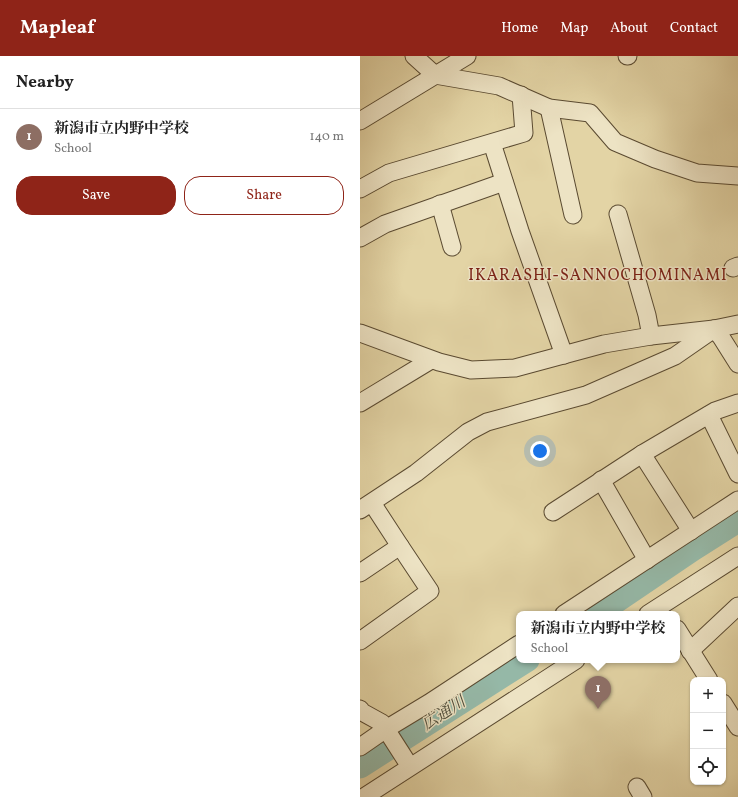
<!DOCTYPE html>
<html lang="en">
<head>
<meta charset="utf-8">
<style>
  body { margin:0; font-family:Vollkorn,"Noto Serif JP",serif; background:#f2f2f2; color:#222 }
  .controls { position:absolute; right:12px; bottom:12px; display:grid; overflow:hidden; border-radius:8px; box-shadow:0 1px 3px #0004 }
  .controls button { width:36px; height:36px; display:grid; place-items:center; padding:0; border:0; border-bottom:1px solid #e0e0e0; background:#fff; color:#222; font:20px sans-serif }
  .you { position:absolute; left:180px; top:395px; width:14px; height:14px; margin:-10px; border:3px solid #fff; border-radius:50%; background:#1a73e8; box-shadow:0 0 0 6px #1a73e833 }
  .badge { display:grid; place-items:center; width:26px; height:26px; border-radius:50%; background:#8f2418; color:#fff; font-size:13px; font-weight:700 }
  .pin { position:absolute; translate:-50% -33px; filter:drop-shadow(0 1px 2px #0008) }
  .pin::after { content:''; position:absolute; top:21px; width:14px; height:12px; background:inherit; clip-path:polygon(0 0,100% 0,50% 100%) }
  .popup { position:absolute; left:156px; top:555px; width:164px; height:52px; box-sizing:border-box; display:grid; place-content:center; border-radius:8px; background:#fff; filter:drop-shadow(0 1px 3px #0005); font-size:13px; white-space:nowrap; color:#767676 }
  .popup b { font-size:15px; color:#222 }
  .popup::after { content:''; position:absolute; left:50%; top:100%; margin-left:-8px; border:8px solid transparent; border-top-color:#fff }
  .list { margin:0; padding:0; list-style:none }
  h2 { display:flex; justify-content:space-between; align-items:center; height:52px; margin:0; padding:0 16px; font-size:17px }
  h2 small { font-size:13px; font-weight:400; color:#767676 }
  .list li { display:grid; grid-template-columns:26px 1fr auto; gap:12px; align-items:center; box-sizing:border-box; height:56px; padding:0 16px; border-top:1px solid #e0e0e0 }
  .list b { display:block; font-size:15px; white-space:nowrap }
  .list p { margin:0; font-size:13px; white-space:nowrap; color:#767676 }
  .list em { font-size:13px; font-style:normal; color:#767676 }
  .actions { display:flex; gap:8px; padding:12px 16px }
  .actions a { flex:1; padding:9px 0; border:1px solid #8f2418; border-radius:16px; text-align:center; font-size:14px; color:#8f2418 }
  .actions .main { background:#8f2418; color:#fff }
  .icon { flex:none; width:22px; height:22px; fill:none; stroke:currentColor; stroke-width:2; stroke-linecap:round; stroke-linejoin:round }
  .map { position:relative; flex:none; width:378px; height:741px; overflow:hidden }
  header { display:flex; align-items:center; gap:24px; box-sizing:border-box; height:56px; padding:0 20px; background:#8f2418; color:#fff }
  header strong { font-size:19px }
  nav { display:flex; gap:22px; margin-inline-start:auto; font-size:14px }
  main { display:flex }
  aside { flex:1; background:#fff }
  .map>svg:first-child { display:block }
</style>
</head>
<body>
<header>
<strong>Mapleaf</strong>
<nav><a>Home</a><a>Map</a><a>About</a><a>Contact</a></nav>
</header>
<main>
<aside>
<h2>Nearby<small></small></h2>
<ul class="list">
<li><span class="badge" style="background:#8d6e63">1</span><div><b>新潟市立内野中学校</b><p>School</p></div><em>140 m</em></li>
</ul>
<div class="actions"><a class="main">Save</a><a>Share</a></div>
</aside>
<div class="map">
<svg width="378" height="741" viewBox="0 0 378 741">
  <rect width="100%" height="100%" fill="#e3d4a5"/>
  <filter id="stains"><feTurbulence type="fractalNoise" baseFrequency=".005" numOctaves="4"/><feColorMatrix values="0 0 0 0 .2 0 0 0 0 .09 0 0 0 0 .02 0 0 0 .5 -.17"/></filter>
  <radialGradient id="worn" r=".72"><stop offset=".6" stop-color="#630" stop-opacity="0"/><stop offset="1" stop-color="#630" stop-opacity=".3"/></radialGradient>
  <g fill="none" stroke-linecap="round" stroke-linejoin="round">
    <g stroke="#95b8a7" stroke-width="23">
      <polyline points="238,558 334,493 378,465"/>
      <polyline points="0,711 168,604"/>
    </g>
    <defs>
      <g id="minor">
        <polyline points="54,0 75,19 139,30 189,52 230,57 255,86 295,103 337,117 378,120"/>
        <polyline points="267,0 268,0"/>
        <polyline points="189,52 213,159"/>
        <polyline points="0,65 107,0"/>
        <polyline points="132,87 160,175 204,299"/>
        <polyline points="0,133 29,117 164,77 161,39"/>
        <polyline points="80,148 92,191"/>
        <polyline points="258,158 287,259 291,280"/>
        <polyline points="0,182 25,168 144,126"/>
        <polyline points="373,212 378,210"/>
        <polyline points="354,273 361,281 378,308"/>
        <polyline points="0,277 79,306 111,314 155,312 244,288 291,280 354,273 378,268"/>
        <polyline points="0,347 71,304"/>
        <polyline points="349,359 378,418"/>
        <polyline points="282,398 331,475"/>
        <polyline points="241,424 287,504"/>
        <polyline points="0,454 56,417 108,376 127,366 226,339 315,300 354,273"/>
        <polyline points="193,456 282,398 355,355 378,347"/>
        <polyline points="0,517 40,490"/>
        <polyline points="204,558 378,444"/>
        <polyline points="288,558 378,500"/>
        <polyline points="317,573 349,624"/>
        <polyline points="0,585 70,535 40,490 12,447"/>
        <polyline points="330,595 378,550"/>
        <polyline points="363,647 378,671"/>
        <polyline points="0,653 2,656 22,667 47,706"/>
        <polyline points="0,691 26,673 69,647 159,588"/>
        <polyline points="277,731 283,741"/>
        <polyline points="4,741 216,604"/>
      </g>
    </defs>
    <use href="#minor" stroke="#5a4a31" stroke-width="19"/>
    <use href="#minor" stroke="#ede3c4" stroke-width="17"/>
  </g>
  <g text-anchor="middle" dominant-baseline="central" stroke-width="3" stroke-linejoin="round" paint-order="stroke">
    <g font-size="16" letter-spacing="1" fill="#7a1f14" stroke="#ede3c4">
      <text x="238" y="220">IKARASHI-SANNOCHOMINAMI</text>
    </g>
    <g font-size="16" font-style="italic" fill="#4c4b39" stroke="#ede3c4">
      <text transform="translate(84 658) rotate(-33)">広通川</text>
    </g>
  </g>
  <rect width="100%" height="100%" filter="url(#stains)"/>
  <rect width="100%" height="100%" fill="url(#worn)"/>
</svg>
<div class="controls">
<button>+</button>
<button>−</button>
<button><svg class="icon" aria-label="locate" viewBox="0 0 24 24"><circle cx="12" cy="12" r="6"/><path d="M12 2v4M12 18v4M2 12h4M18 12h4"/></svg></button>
</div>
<div class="you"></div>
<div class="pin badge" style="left:238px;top:653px;background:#8d6e63">1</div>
<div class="popup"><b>新潟市立内野中学校</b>School</div>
</div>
</main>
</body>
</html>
